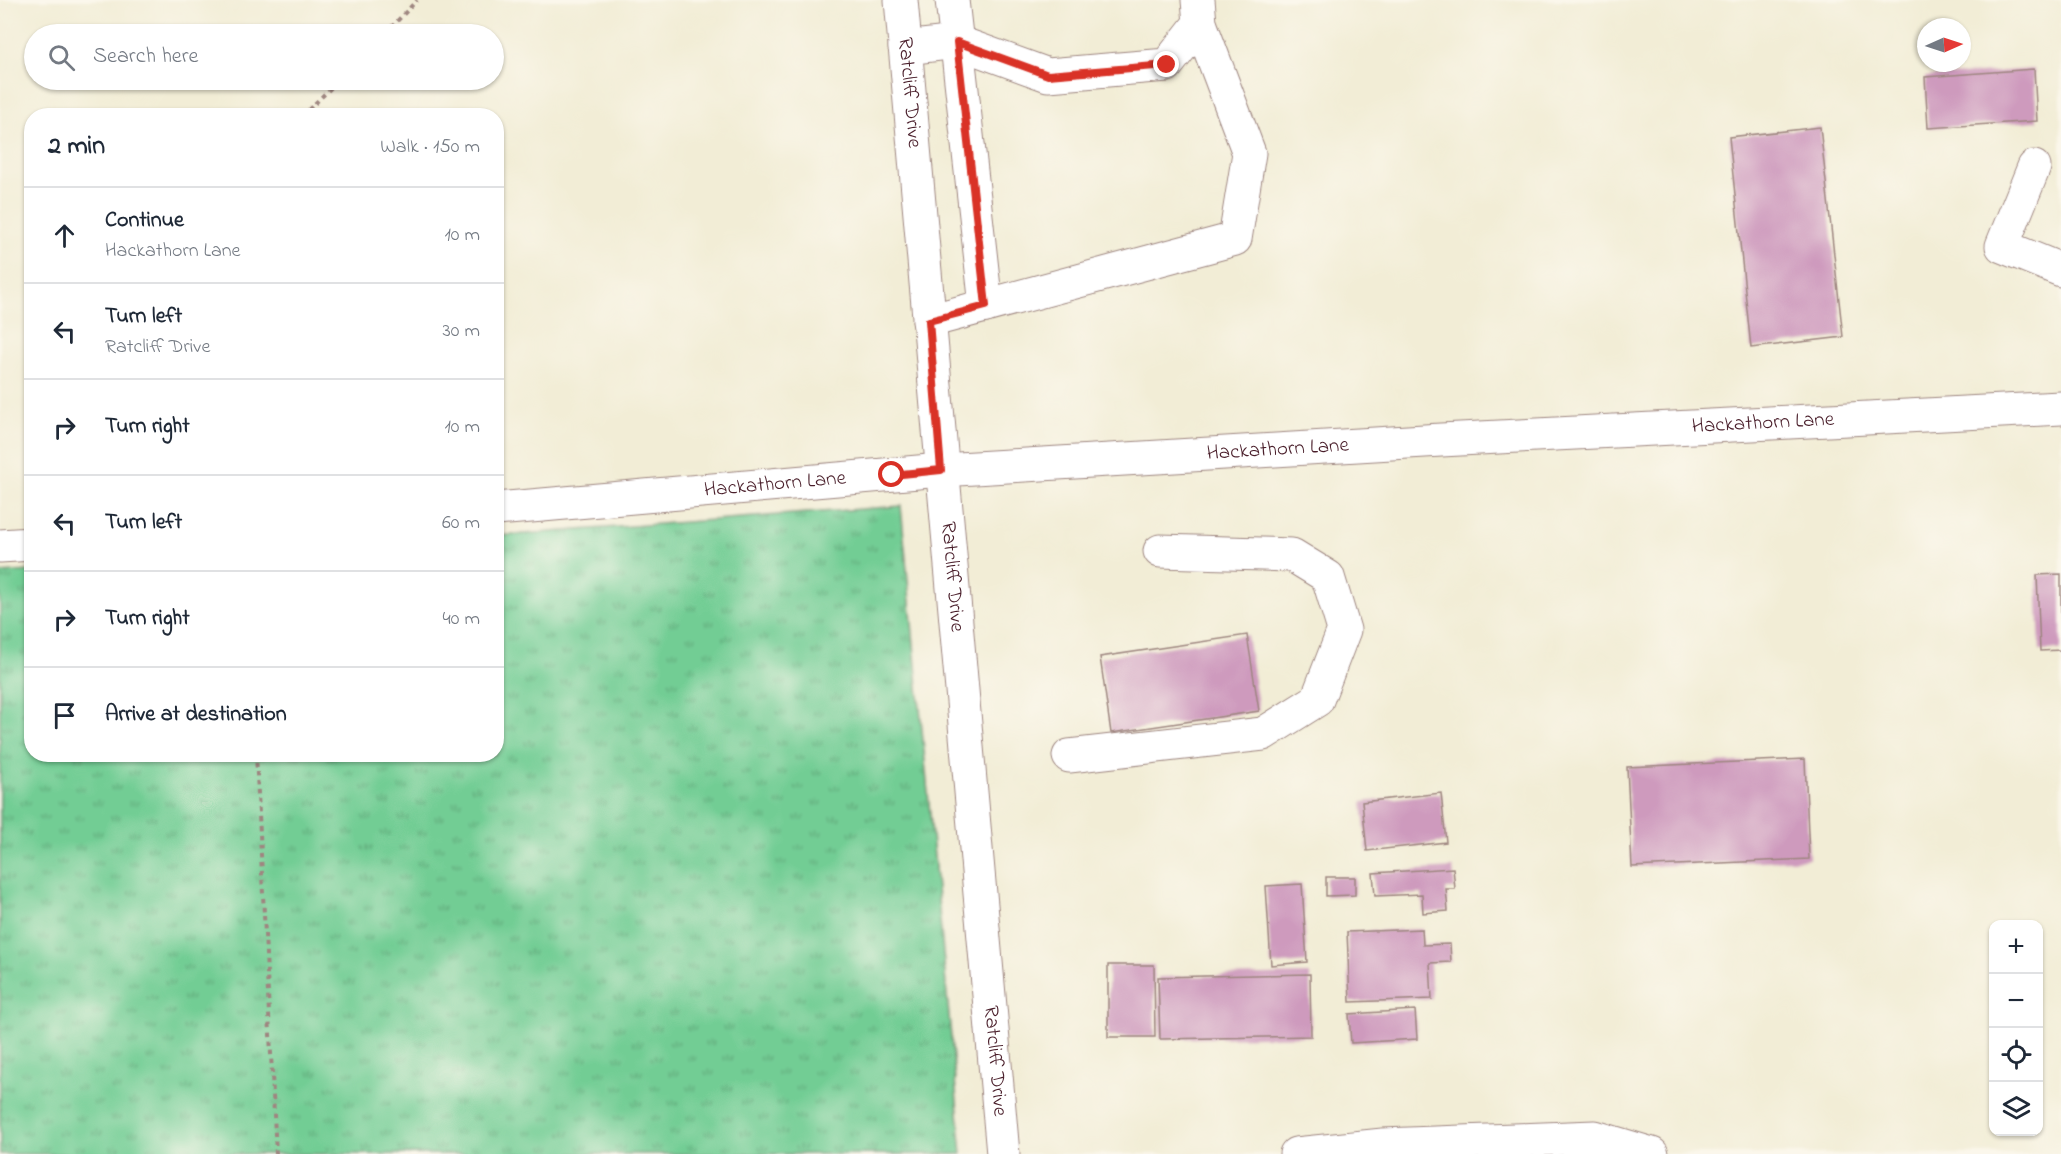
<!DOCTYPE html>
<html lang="en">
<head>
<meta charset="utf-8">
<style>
  body { margin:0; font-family:"Indie Flower",sans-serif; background:#f2f2f3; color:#1f2937 }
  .controls { position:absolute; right:18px; bottom:18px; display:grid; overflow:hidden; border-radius:12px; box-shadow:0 2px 4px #0004 }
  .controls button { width:54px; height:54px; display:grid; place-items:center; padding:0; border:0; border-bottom:2px solid #e0e1e3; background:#fff; color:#1f2937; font:30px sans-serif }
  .compass { position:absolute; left:1917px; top:18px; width:54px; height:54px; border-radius:50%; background:#fff; box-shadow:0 2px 4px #0004; rotate:87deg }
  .stop { position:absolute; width:18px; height:18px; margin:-14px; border:4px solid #d93025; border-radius:50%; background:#fff }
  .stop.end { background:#d93025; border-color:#fff; box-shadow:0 2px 6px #0008 }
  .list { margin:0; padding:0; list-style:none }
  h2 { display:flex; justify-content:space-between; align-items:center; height:78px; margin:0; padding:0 24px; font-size:26px }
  h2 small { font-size:20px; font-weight:400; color:#747a83 }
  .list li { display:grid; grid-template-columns:39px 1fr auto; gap:18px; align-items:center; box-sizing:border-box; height:96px; padding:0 24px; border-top:2px solid #e0e1e3 }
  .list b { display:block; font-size:22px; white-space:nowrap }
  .list p { margin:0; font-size:20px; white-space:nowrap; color:#747a83 }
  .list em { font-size:20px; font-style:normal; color:#747a83 }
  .icon { flex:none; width:33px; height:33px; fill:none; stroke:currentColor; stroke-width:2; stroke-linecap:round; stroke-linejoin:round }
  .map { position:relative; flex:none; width:2061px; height:1154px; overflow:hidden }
  .search { position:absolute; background:#fff; box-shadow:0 2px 4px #0004; left:24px; top:24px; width:480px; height:66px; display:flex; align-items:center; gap:15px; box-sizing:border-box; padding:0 21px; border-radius:33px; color:#747a83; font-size:22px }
  .panel { position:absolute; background:#fff; box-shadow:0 2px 4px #0004; left:24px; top:108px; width:480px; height:654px; border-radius:24px }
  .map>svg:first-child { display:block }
</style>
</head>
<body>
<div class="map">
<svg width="2061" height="1154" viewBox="0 0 2061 1154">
  <defs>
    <pattern id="grass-tufts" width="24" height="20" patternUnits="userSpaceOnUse" patternTransform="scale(1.5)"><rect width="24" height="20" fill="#72cd94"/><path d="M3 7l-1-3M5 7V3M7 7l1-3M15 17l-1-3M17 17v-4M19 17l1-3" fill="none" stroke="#60a679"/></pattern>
  </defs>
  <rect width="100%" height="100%" fill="#fbf7ec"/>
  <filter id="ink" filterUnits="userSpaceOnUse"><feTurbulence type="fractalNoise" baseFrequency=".0167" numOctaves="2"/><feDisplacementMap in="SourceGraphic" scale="12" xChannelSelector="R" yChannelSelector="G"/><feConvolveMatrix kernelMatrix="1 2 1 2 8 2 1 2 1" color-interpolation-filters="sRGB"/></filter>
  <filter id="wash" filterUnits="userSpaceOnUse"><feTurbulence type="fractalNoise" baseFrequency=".008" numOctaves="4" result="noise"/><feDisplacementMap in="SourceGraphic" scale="24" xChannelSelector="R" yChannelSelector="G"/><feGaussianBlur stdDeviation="1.35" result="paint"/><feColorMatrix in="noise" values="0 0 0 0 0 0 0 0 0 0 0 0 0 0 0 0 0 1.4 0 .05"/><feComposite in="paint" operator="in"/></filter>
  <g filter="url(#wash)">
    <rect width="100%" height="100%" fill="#f2edd6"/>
    <polygon fill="url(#grass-tufts)" stroke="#5e7660" stroke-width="1.5" points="901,506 962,1154 0,1154 0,573 31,571 32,754 496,754 497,536"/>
    <g id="blocks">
      <g fill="#ce9abd">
        <polygon points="2034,69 2037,121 1928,128 1925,77"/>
        <polygon points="1820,127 1843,337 1751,348 1729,137"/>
        <polygon points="2061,574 2061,650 2040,651 2037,575"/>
        <polygon points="1247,635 1259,711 1111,733 1100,657"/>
        <polygon points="1805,759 1809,859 1632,867 1627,767"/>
        <polygon points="1441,793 1446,842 1367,851 1362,802"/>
        <polygon points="1453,868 1455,889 1446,889 1448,911 1423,913 1422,894 1375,896 1373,873"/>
        <polygon points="1326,877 1355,877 1355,895 1326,896"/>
        <polygon points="1302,884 1307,962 1271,965 1266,886"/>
        <polygon points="1422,929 1423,945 1450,944 1451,962 1430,963 1432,999 1350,1002 1347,932"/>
        <polygon points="1108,965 1154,965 1155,1037 1108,1037"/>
        <polygon points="1310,974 1311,1036 1160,1039 1158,977"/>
        <polygon points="1415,1010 1417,1039 1351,1043 1349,1014"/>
      </g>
    </g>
  </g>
  <g filter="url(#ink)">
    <use href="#blocks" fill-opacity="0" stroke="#9e8680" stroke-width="1.5"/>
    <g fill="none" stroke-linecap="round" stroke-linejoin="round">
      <defs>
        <g id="minor">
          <path id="s1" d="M901 0 1003 1154"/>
          <polyline points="952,0 986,306"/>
          <polyline points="905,48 957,42 1048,75 1167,65 1200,23"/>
          <polyline points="2034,167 2002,246 2061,270"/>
          <polyline points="929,321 1235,239 1249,153 1200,23 1198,0"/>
          <path id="s2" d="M496 509 941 470 1441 440 2061 408"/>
          <polyline points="0,546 32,544"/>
          <polyline points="1069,756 1263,734 1317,700 1344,630 1328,577 1292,555 1160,551"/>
          <polyline points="1296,1154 1383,1145 1595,1137 1652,1154"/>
        </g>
      </defs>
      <use href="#minor" stroke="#9e8680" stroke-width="35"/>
      <g stroke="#9e8680" stroke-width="4" stroke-dasharray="4.5 4.5" stroke-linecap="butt">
        <polyline points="385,34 417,0"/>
        <polyline points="302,116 339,80"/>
        <polyline points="256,754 276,1154"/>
      </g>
      <use href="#minor" stroke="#fff" stroke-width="33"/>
    </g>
  </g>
  <g fill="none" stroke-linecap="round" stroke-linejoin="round" filter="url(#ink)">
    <polyline stroke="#d93025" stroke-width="8" points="892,475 941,470 929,321 986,306 957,42 1048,75 1167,65"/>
  </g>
  <g text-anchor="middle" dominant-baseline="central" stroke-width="6" stroke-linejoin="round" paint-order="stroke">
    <g font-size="21" fill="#4a1f2b" stroke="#fbf7ec">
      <text stroke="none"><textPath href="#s1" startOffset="93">Ratcliff Drive</textPath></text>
      <text stroke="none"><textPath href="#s2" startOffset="1270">Hackathorn Lane</textPath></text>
      <text stroke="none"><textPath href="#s2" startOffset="784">Hackathorn Lane</textPath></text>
      <text stroke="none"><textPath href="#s2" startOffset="280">Hackathorn Lane</textPath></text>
      <text stroke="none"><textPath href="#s1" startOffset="579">Ratcliff Drive</textPath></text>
      <text stroke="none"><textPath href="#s1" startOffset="1065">Ratcliff Drive</textPath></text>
    </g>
  </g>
</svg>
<div class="controls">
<button>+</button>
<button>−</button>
<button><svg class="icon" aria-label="locate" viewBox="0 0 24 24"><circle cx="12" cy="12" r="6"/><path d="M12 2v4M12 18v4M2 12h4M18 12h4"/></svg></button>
<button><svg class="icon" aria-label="layers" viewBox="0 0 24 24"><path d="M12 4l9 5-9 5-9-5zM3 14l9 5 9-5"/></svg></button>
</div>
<svg class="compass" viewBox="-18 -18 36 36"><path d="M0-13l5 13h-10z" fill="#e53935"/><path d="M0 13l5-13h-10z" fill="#747a83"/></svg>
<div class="stop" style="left:892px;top:475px"></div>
<div class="stop end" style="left:1167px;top:65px"></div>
<div class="search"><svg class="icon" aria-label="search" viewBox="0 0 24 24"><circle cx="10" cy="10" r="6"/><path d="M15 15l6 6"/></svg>Search here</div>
<section class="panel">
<h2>2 min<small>Walk · 150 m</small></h2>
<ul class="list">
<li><svg class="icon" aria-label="ahead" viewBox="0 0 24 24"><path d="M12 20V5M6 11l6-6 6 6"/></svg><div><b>Continue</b><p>Hackathorn Lane</p></div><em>10 m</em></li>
<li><svg class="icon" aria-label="left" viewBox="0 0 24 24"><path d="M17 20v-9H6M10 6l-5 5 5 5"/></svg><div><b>Turn left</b><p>Ratcliff Drive</p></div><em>30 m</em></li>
<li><svg class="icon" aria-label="right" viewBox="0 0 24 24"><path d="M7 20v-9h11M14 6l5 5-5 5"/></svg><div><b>Turn right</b></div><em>10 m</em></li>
<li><svg class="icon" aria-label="left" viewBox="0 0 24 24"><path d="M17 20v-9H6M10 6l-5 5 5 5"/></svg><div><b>Turn left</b></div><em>60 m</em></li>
<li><svg class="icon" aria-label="right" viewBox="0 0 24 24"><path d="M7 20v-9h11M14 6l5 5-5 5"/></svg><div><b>Turn right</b></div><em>40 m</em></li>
<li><svg class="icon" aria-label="arrive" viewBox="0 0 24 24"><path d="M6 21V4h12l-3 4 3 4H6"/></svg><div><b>Arrive at destination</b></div></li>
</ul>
</section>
</div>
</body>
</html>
